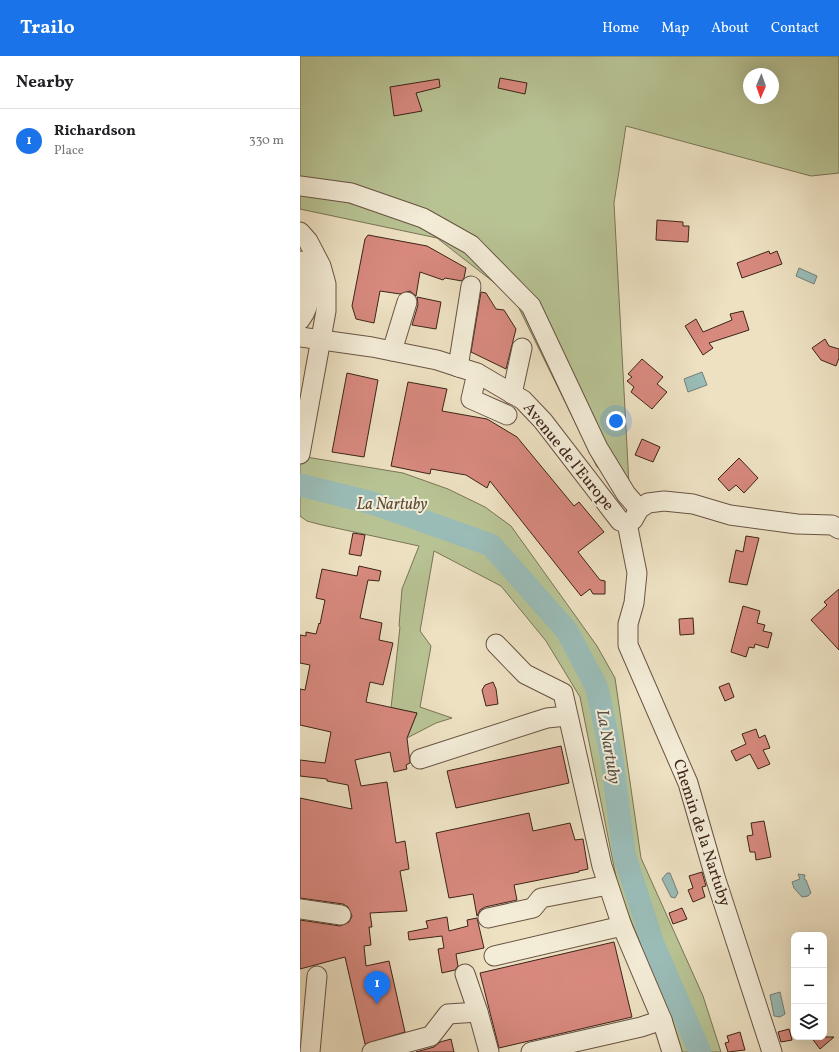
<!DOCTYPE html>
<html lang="en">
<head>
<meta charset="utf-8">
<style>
  body { margin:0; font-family:Vollkorn,serif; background:#f6f6f6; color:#202124 }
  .controls { position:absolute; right:12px; bottom:12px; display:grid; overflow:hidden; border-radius:8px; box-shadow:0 4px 16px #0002 }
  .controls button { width:36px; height:36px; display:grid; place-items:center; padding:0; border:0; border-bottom:1px solid #e0e0e0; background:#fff; color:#202124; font:20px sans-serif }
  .compass { position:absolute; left:443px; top:12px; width:36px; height:36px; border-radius:50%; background:#fff; box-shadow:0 4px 16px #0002; rotate:182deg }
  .you { position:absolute; left:316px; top:365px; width:14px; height:14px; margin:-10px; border:3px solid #fff; border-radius:50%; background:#1a73e8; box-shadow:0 0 0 6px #1a73e833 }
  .badge { display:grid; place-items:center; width:26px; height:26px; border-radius:50%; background:#1a73e8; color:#fff; font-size:13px; font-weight:700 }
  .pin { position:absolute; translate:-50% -33px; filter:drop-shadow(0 1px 2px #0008) }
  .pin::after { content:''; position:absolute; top:21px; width:14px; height:12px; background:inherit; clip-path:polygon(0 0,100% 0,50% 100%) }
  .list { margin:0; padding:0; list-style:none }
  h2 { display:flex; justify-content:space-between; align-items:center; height:52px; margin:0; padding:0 16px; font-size:17px }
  h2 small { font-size:13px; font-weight:400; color:#757577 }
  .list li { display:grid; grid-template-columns:26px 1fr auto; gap:12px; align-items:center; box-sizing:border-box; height:64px; padding:0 16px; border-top:1px solid #e0e0e0 }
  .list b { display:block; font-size:15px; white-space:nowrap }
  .list p { margin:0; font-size:13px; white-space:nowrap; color:#757577 }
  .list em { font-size:13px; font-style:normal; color:#757577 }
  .icon { flex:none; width:22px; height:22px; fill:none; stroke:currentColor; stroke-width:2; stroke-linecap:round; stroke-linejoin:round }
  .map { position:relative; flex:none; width:539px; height:996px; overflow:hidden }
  header { display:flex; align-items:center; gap:24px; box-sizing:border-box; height:56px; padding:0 20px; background:#1a73e8; color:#fff }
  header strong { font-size:19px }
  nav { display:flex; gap:22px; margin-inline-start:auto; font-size:14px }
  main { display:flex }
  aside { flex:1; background:#fff }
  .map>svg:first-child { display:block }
</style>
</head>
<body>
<header>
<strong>Trailo</strong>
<nav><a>Home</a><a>Map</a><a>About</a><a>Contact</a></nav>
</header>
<main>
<aside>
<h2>Nearby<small></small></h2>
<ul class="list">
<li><span class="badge">1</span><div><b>Richardson</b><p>Place</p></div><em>330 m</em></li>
</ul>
</aside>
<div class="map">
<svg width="539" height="996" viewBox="0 0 539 996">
  <rect width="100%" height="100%" fill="#ede1c2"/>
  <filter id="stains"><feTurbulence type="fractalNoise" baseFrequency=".005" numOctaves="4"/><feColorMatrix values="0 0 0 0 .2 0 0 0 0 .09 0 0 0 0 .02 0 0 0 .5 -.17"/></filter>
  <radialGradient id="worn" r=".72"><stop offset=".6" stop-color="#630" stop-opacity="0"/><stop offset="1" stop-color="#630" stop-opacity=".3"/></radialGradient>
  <g fill="#b8c394" stroke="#7a7456" fill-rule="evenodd">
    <path d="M0 0H539V117L511 120 326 70 314 147 329 429 297 411 214 242 137 182 0 153ZM449 18H473V42H449Z"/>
    <polygon points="0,400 103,417 148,433 185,451 211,470 297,590 315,622 341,802 403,940 421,996 380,996 338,892 342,891 319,836 280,641 246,585 201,530 134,495 120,575 131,590 120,651 152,662 136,667 107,682 117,657 91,652 100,571 99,570 102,533 119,490 22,469 7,465 0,460"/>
  </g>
  <g fill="#9abcb7" stroke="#757f78">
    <polygon points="499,212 517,220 514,228 496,220"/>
    <polygon points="402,316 407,329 388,336 384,323"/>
    <polygon points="367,817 370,817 378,837 375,842 371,841 362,823"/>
    <polygon points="498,818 505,819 504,823 506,824 511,837 508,840 502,841 494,832 492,826 500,823"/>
    <polygon points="480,936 485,958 480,961 474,960 470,939"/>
  </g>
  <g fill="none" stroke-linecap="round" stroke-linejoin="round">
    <polyline stroke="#9abcb7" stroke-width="23" points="0,429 72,447 191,489 267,575 297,632 312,703 324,798 353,888 400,996"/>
  </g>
  <g fill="#d7897e" stroke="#3d2419">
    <polygon points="200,22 227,27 225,38 198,32"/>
    <polygon points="139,23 140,31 116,37 122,55 94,60 90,31"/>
    <polygon points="357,164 383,166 383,170 389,170 388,186 356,184"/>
    <polygon points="68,179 127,190 166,212 164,222 162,225 145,222 143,224 120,216 116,240 110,235 100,238 80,235 74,267 56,263 52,250 65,183"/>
    <polygon points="469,195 470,198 477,195 482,208 442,222 437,207"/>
    <polygon points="181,236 186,237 196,253 204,254 216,273 206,313 171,296"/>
    <polygon points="117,241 141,246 136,273 112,269 118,249"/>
    <polygon points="443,255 449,274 409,287 413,292 403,299 385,270 396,263 403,276 432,264 430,258"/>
    <polygon points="525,283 529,290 539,293 539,302 536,310 521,304 512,292"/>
    <polygon points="342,303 363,321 357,328 367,336 352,353 331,336 334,331 327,325 332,321 328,318"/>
    <polygon points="47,317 78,324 64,401 32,396"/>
    <polygon points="108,326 147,333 142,355 187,363 217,381 274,450 279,446 304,476 278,496 300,524 305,525 305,538 293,538 290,533 281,540 190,425 187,432 166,419 131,413 130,418 91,410"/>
    <polygon points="342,383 360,391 353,406 335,399"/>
    <polygon points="439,402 458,422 444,437 436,429 429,435 418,423"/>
    <polygon points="53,477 65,479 61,500 49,498"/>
    <polygon points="446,480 459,482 447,529 429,526 436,494 443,496"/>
    <polygon points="59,510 81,515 79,525 68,524 60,562 82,567 79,584 93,587 83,629 70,626 66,646 117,657 107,682 110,707 106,709 107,713 94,716 90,696 55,704 61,730 87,726 96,787 105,785 109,813 100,815 107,855 70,857 72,871 69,871 71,889 64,890 66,910 89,905 105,976 65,988 45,901 0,913 0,864 40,870 49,866 52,860 48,851 43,848 0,842 0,742 52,753 48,729 27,725 27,723 0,720 0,704 25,707 31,676 0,669 0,633 5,634 10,609 0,607 0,579 6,580 6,576 16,578 19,567 20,568 25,544 16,542 22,513 57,520"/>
    <polygon points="539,533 539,594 511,564 527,549 524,546"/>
    <polygon points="443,550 460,555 457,567 465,569 463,575 472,577 468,592 455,588 454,592 449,591 446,601 431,596"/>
    <polygon points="393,562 394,578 380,579 379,563"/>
    <polygon points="193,626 196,633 198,648 186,650 182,634 185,629"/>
    <polygon points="429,627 434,641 425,645 419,631"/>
    <polygon points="456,673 459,682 465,679 470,692 463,694 470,708 458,713 450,698 436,705 431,695 446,688 442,678"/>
    <polygon points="261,690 269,727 156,752 147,715"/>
    <polygon points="229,757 233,775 270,767 275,784 283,783 288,813 279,815 279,816 214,829 217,844 185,851 180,854 177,860 173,838 149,842 136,777"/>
    <polygon points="464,765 471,801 456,804 455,796 450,796 447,780 453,779 451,767"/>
    <polygon points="402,816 406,830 402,831 405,841 393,846 388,834 393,832 389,820"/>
    <polygon points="382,852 387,863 373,868 369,857"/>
    <polygon points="147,861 149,875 168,870 167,864 177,862 184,892 156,898 158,910 155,914 142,917 138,893 144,892 142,880 109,884 108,876 128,872 126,865"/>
    <polygon points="314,886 332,961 199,992 180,917"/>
    <polygon points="489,973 492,984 481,986 478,976"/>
    <polygon points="440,976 445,994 428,996 425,987 429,986 427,980"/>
    <polygon points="511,981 534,981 520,993"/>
    <polygon points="151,983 154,996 116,996 134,991 140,986"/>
  </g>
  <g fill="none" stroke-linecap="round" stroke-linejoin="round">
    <defs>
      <g id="minor">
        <polyline points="0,130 51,137 123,162 171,189 231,250 298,392 326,438 339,453"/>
        <polyline points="0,176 8,185 21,210 26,228 26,255 0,398"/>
        <path d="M0 205C11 224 14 246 0 264"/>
        <polyline points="0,281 72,291 137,304 177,317 223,344 243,365 320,465 327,467"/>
        <polyline points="92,295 107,246"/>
        <polyline points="158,311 171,230"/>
        <polyline points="177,317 171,343 207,359"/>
        <polyline points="212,338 222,292"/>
        <polyline points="333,464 339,453 348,447 364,445 393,448 430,459 497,468 532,469 539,473"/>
        <polyline points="327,467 337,517 334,547 328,568 328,589 388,727 415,821 472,996"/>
        <polyline points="196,588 225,618 263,637 302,810 322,870 362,964 372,996"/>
        <polyline points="120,703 247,662 267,660"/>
        <polyline points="0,853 41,859"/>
        <polyline points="188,862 233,852 241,842 308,829"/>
        <polyline points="194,900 322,870"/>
        <polyline points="165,918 178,956 189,996"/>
        <polyline points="10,996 17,920"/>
        <polyline points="72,996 131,980 148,958 178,956"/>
        <polyline points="231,996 341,971 362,964"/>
      </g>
    </defs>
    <use href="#minor" stroke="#695343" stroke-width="21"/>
    <use href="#minor" stroke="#f3ecd7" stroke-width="19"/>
  </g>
  <g text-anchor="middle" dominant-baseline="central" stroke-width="4" stroke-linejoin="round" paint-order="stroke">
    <g font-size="16" fill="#3d2419" stroke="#f3ecd7">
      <text transform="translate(268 401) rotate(51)">Avenue de l'Europe</text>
      <text transform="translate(401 777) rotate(72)">Chemin de la Nartuby</text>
    </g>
    <g font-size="16" font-style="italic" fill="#5c4c38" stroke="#f3ecd7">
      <text x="92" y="449">La Nartuby</text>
    </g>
    <g font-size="17" font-style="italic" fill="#595248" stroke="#f3ecd7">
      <text transform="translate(308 691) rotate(80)">La Nartuby</text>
    </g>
  </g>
  <rect width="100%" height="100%" filter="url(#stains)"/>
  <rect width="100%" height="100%" fill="url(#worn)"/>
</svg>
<div class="controls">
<button>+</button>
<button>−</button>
<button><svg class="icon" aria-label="layers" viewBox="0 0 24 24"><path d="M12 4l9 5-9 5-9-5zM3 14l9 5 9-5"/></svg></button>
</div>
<svg class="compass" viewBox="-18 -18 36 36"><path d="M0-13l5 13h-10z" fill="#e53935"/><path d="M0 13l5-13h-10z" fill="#757577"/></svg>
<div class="you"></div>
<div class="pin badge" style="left:77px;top:948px">1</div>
</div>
</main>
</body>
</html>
